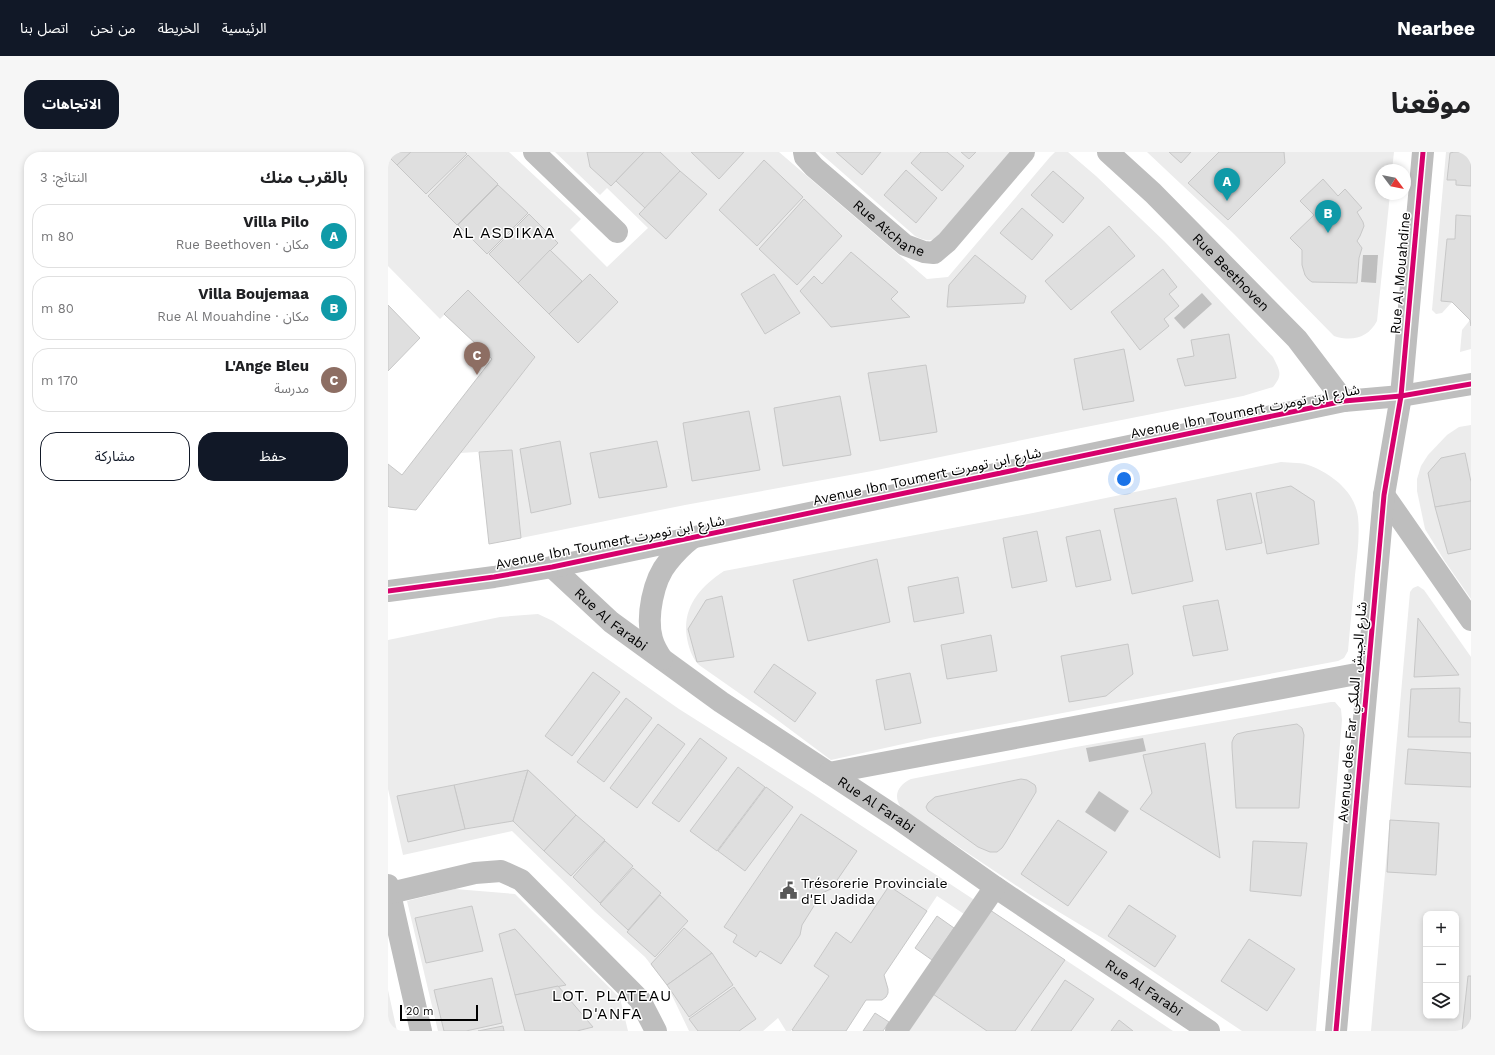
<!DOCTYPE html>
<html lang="ar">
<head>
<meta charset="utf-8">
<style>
  body { margin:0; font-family:"Work Sans","Noto Sans Arabic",sans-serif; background:#f6f6f6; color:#202124; direction:rtl }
  .controls { position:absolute; right:12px; bottom:12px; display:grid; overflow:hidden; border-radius:8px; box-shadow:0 2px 6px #0003 }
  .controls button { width:36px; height:36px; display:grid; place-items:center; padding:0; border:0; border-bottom:1px solid #e0e0e0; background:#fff; color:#202124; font:20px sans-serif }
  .compass { position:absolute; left:987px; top:12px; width:36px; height:36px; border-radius:50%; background:#fff; box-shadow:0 2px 6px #0003; rotate:122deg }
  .scale { position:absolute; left:12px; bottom:10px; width:78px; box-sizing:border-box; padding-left:4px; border:2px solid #000; border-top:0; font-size:11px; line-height:14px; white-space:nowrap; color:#000; -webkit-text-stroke:3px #fff; paint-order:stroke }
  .you { position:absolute; left:736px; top:327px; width:14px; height:14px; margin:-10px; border:3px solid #fff; border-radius:50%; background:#1a73e8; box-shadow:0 0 0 6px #1a73e833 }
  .badge { display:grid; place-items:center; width:26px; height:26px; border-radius:50%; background:#111827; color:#fff; font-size:13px; font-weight:700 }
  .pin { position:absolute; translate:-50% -33px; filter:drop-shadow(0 1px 2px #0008) }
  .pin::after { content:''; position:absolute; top:21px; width:14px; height:12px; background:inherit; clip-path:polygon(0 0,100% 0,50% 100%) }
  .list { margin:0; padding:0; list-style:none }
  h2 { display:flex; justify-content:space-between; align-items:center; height:52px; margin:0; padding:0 16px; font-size:17px }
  h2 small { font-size:13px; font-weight:400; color:#757577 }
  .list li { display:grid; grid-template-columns:26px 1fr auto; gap:12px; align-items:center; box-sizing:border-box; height:64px; margin:0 8px 8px; padding:0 8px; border:1px solid #e0e0e0; border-radius:16px }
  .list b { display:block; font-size:15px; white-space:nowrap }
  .list p { margin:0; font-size:13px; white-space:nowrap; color:#757577 }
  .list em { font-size:13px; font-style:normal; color:#757577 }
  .actions { display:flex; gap:8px; padding:12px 16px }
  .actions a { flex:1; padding:9px 0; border:1px solid #111827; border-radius:16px; text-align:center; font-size:14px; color:#111827 }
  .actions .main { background:#111827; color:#fff }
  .icon { flex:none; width:22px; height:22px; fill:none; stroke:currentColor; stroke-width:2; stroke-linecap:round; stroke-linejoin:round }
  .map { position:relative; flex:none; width:1083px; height:879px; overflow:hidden; direction:ltr; border-radius:16px }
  header { display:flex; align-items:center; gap:24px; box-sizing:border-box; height:56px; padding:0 20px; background:#111827; color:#fff }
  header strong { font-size:19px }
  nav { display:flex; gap:22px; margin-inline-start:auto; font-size:14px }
  .intro { display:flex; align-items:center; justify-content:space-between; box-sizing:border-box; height:96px; padding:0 24px }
  h1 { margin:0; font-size:28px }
  .button { padding:10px 18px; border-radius:16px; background:#111827; color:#fff; font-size:14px; font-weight:700 }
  main { display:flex; gap:24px; padding:0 24px }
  aside { flex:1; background:#fff; border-radius:16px; box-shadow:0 2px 6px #0003 }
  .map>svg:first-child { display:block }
</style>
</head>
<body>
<header>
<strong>Nearbee</strong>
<nav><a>الرئيسية</a><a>الخريطة</a><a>من نحن</a><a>اتصل بنا</a></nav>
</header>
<div class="intro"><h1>موقعنا</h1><a class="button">الاتجاهات</a></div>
<main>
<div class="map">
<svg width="1083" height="879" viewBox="0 0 1083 879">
  <rect width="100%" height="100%" fill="#fff"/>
  <g fill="#ececec" fill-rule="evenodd">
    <path d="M0 0H121L193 67 182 78 219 115 260 76 219 36 212 43 167 0H391L539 127 560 125 662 5 667 0H680L708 24 776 89 885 205C892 219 895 223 885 235L855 244 693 276 484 319 297 353 133 386 124 298 72 301 147 205 80 139 52 167 0 114Z"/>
    <path d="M431 0H625L549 86C540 90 535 88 527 84Z"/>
    <path d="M759 0H1006L1004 18H993V42H1002L989 169C980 186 964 190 946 184L846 82Z"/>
    <polygon points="1058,0 1083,0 1083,197 1072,200 1074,178 1082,168 1064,150 1054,161 1048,162 1044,158"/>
    <polygon points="1083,273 1083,447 1056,408 1037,377 1029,339 1029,327 1033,314 1040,303 1059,283 1071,275"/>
    <path d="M893 310C903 311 914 310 923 314 945 323 967 340 970 365 972 384 969 404 967 423 965 448 962 474 960 499L956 506 950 509 542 586 443 608 388 567 311 513C305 507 302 499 300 491 292 458 310 436 336 419L645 361Z"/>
    <path d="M1030 434 1036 438 1083 505V879H983L1022 440 1025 436ZM1038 762H1068V864H1038Z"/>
    <polygon points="150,462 165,469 291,557 422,640 591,751 582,766 549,744 539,759 501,734 463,791 448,781 426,814 441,824 403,879 398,879 390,866 375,879 301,879 279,833 257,805 207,760 124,679 15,703 0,637 0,488 112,465"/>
    <path d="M943 550H947L953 557 954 568 928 879H854L716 787 641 742 514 657C504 644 510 633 523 627L688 595Z"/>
    <polygon points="67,737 127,742 232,846 240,879 50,879 19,749"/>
    <polygon points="599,756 785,879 515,879"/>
    <polygon points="0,838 9,879 0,879"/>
  </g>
  <g fill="#bfbfbf">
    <polygon points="975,103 990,103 988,131 973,130"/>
    <polygon points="814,141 824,152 796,177 786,166"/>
    <polygon points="755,586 758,599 701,610 698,596"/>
    <polygon points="711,639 741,659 727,680 697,660"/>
  </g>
  <g fill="#dfdfdf" stroke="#c7c7c7">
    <polygon points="0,0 23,0 9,13 0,4"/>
    <polygon points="23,0 77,0 79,2 38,42 9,13"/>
    <polygon points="199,0 256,0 223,34 202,15"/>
    <polygon points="256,0 272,0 292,19 257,56 228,29"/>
    <polygon points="303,0 356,0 331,27"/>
    <polygon points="448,0 493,0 474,23"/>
    <polygon points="533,0 559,0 576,14 554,39 523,11"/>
    <polygon points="573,0 588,0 581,7"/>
    <polygon points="781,0 803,0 793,11"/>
    <polygon points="831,0 896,0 897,11 840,68 800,31"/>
    <polygon points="1066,0 1083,0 1083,34 1068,33 1068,28 1059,28 1062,1"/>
    <polygon points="80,3 110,32 69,73 40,44"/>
    <polygon points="376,8 415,45 369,94 331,58"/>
    <polygon points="518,18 549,46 528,71 496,43"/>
    <polygon points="292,19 319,42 278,87 251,62"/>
    <polygon points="665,19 696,46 675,71 643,43"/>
    <polygon points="935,27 950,44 957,37 974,56 969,60 975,70 976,74 972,84 969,89 974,96 971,106 969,131 924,130 920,127 917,123 914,113 914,98 902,86 926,63 912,49"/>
    <polygon points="110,33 140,61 99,102 70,73"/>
    <polygon points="416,47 454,84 409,133 371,97"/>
    <polygon points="634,56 665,83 644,108 612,81"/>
    <polygon points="141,62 170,91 130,131 101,102"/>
    <polygon points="1068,63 1083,64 1083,174 1082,168 1064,150 1053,149 1059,87 1067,87"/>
    <polygon points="721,74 747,104 683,158 657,129"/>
    <polygon points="162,98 194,129 161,162 130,131"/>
    <polygon points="463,100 510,140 503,147 522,165 443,175 412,139 426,124 434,132"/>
    <polygon points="587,103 638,144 636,151 559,155 561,133"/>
    <polygon points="775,117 789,135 781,142 791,154 776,167 781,174 752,198 723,160"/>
    <polygon points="202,122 230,150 190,191 161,162"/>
    <polygon points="386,122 412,161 377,182 353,142"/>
    <polygon points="80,138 147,205 28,358 1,355 0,354 0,312 14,323 104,207 56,162"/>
    <polygon points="0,153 32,186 0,219"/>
    <polygon points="841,182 848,226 797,234 789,207 806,204 803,188"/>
    <polygon points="736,197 746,249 695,258 686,207"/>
    <polygon points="538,213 549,280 492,289 480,221"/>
    <polygon points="452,244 463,303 395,314 386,256"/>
    <polygon points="361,259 372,318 304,329 295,271"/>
    <polygon points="172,289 183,352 143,361 132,297"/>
    <polygon points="269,289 279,335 211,346 202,301"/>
    <polygon points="124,298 133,386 101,392 91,300"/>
    <polygon points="1077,301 1083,330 1083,349 1047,355 1040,321 1053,306"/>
    <polygon points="903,334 926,349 931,392 879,402 868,341"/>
    <polygon points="863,341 874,391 838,398 829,348"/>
    <polygon points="788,346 805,429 744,442 726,357"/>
    <polygon points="1083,349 1083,397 1060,402 1047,355"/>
    <polygon points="712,378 723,428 688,435 678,385"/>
    <polygon points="649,379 659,429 624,436 615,386"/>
    <polygon points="489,407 502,470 420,489 405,428"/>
    <polygon points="570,425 576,461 526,470 520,435"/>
    <polygon points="334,444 346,505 309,510 300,477 318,448"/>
    <polygon points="830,448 840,498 805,504 795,454"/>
    <polygon points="1030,466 1071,523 1026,525"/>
    <polygon points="603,483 609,519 559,527 553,493"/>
    <polygon points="740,492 745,522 718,544 681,550 673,504"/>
    <polygon points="386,512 428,541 407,570 366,540"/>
    <polygon points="205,520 232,540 184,604 157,584"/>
    <polygon points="522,521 533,571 497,578 488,528"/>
    <polygon points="1072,536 1071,570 1083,571 1083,585 1020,585 1023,537"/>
    <polygon points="238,546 264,566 216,630 189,610"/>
    <polygon points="270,572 297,592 249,656 222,636"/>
    <polygon points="909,572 914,576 916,583 911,656 848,656 844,596 844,590 846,585 849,582 857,580"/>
    <polygon points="312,586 339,606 291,670 264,651"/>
    <polygon points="817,591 832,706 752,657 764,641 755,603"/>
    <polygon points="1020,597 1083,601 1083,635 1017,632"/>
    <polygon points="350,615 377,635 329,699 302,679"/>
    <polygon points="140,618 125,669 77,677 66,633"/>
    <polygon points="140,618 188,663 156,699 125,669"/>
    <polygon points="633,627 639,628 647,633 648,636 648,640 618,690 614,696 609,700 602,700 590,695 540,659 538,655 540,651 547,645"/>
    <polygon points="66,633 77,677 20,690 9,644"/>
    <polygon points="378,635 405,655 357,719 330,699"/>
    <polygon points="413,662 469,699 443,737 434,741 414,773 412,783 393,812 372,799 368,805 345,790 349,783 336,775"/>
    <polygon points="188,663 217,688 183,724 156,699"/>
    <polygon points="670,668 719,700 680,754 633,722"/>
    <polygon points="1002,668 1051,671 1048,723 999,720"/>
    <polygon points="217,689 245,714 212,751 185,725"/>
    <polygon points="865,689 919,691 913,744 862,739"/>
    <polygon points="245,716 273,741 240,778 212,752"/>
    <polygon points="501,734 539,759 496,823 500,837 500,841 498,845 494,848 478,848 458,879 406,879 404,878 441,824 426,814 448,780 463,791"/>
    <polygon points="272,743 300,769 267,805 239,780"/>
    <polygon points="741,753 788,784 767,815 720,784"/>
    <polygon points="84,754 95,799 38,811 27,766"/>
    <polygon points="599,756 677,808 627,879 599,879 542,840"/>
    <polygon points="549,764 566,776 544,808 527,796"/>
    <polygon points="296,776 324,801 279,833 263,812"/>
    <polygon points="127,777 178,833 127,843 111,782"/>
    <polygon points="861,787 907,817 879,859 833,829"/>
    <polygon points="324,801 345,833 301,865 279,833"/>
    <polygon points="1080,824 1083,824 1083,879 1074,879"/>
    <polygon points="104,826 114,871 78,879 56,879 46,838"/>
    <polygon points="677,828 706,847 683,879 643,879"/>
    <polygon points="170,834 205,875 189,879 137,879 127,843"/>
    <polygon points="346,835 368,867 351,879 310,879 301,867"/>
    <polygon points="487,861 501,870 495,879 475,879"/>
    <polygon points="731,868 745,879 723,879"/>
    <polygon points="115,874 116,879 90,879"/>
  </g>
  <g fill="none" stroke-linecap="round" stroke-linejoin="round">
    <g stroke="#bebebe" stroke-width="22">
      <polyline points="146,0 229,80"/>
      <path id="s1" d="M416 0 417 5 426 15 517 93 536 100 546 101 559 90 636 0"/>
      <path id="s2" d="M720 0 765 41 909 187 956 249"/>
      <polyline points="996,343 1083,468"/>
      <path id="s3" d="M164 415 223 470 333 550 508 665 607 735 821 879"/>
      <polyline points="0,439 106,425 164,415 956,249 1013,244 1083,232"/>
      <path d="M274 507C270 501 266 494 264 487 258 465 265 428 280 410 287 401 295 393 304 386"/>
      <polyline points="441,621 979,520"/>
      <polyline points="0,733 33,879"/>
      <polyline points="2,741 87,721 113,719 133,728 252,848 268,879"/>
      <polyline points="508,879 607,735"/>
      <polyline points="948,879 996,343 1013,244 1035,0"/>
    </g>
    <defs>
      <g id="cycleway">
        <polyline points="0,439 106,425 164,415 956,249 1013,244 1083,232"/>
        <polyline points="948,879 996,343 1013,244 1035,0"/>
      </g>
    </defs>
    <use href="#cycleway" stroke="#fff" stroke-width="8"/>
    <use href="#cycleway" stroke="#d6006c" stroke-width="5"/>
  </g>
  <defs>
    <symbol id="civic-bare" viewBox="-9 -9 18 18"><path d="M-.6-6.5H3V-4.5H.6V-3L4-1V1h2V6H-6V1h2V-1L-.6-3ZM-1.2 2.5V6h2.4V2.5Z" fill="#595959" stroke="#fff" stroke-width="2.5" paint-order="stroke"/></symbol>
  </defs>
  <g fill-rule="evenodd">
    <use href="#civic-bare" x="388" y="726" width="25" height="25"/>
  </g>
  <g text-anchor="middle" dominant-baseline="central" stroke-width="3" stroke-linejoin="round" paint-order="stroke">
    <g font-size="14" fill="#000" stroke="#fff">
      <text stroke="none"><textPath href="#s1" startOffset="116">Rue Atchane</textPath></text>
      <text stroke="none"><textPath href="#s2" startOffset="172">Rue Beethoven</textPath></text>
      <text transform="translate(1012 121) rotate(-85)">Rue Al Mouahdine</text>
      <text transform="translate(857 259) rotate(-11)">Avenue Ibn Toumert شارع ابن تومرت</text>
      <text transform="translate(539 324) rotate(-12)">Avenue Ibn Toumert شارع ابن تومرت</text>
      <text transform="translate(222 390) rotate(-11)">Avenue Ibn Toumert شارع ابن تومرت</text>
      <text stroke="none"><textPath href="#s3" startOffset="79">Rue Al Farabi</textPath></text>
      <text transform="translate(964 560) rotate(-85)">Avenue des Far شارع الجيش الملكي</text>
      <text stroke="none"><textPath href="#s3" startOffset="403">Rue Al Farabi</textPath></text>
      <text stroke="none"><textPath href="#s3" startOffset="727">Rue Al Farabi</textPath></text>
    </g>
    <g font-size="14" fill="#000" stroke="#fff" text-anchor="start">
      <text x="413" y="731">Trésorerie Provinciale<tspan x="413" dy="16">d'El Jadida</tspan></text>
    </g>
    <g font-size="16" letter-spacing="1" fill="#000" stroke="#fff">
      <text x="116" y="80">AL ASDIKAA</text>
      <text x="224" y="843">LOT. PLATEAU<tspan x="224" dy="18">D'ANFA</tspan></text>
    </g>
  </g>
</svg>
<div class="controls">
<button>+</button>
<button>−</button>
<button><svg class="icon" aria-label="layers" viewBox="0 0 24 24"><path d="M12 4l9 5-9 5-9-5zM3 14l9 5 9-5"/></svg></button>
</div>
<svg class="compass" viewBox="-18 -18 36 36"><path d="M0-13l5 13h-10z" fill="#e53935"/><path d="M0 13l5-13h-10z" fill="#757577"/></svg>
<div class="scale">20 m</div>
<div class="you"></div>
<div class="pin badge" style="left:839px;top:49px;background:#0f9aa8">A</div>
<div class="pin badge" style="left:940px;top:81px;background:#0f9aa8">B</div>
<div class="pin badge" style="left:89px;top:223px;background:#8d6e63">C</div>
</div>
<aside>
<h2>بالقرب منك<small>النتائج: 3</small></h2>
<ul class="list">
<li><span class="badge" style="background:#0f9aa8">A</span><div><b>Villa Pilo</b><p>مكان · Rue Beethoven</p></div><em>80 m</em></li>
<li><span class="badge" style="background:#0f9aa8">B</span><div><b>Villa Boujemaa</b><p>مكان · Rue Al Mouahdine</p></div><em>80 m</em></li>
<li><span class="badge" style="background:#8d6e63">C</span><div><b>L'Ange Bleu</b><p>مدرسة</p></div><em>170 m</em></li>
</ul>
<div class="actions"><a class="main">حفظ</a><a>مشاركة</a></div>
</aside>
</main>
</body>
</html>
